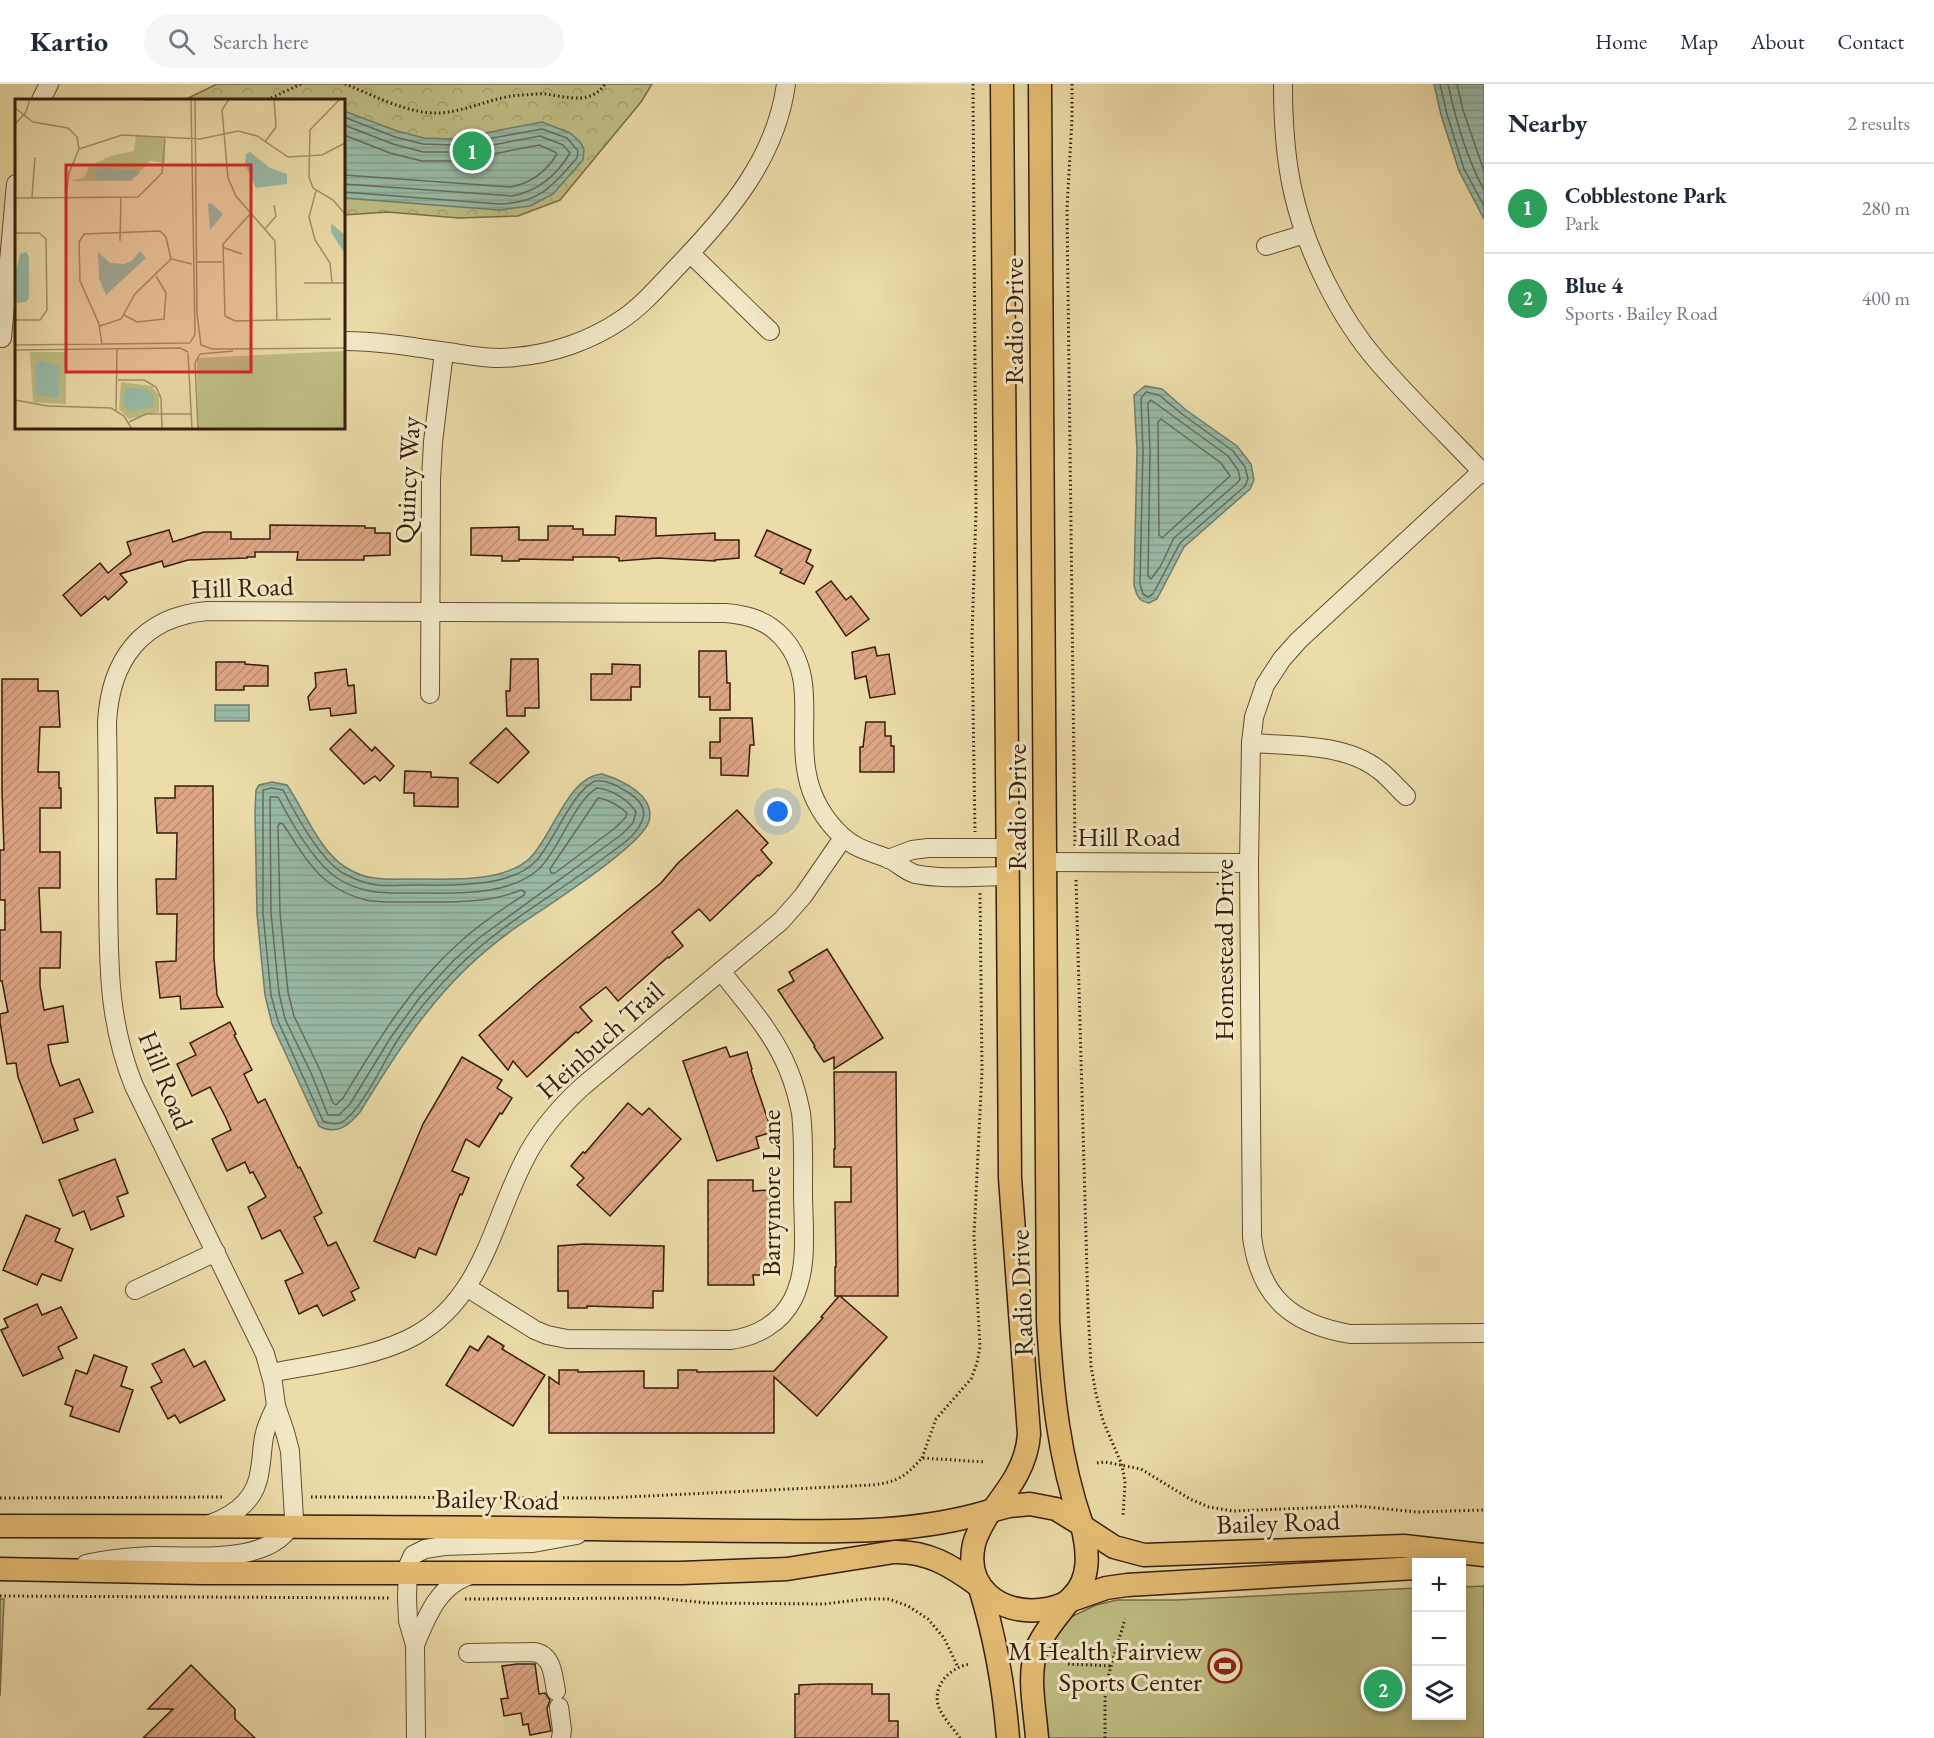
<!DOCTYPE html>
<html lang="en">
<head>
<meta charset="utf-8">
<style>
  body { margin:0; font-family:"EB Garamond",serif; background:#f6f6f7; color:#1f2937 }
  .controls { position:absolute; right:18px; bottom:18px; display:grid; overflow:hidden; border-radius:0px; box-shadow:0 3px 15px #0003 }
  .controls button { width:54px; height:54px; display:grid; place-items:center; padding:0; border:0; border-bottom:2px solid #e0e1e3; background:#fff; color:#1f2937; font:30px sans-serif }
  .you { position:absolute; left:778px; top:728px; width:21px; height:21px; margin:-15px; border:4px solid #fff; border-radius:50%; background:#1a73e8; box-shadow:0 0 0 9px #1a73e833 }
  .badge { display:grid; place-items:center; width:39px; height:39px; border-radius:50%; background:#111827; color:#fff; font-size:20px; font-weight:700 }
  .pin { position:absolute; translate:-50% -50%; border:3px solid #fff; box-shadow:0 2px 6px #0006 }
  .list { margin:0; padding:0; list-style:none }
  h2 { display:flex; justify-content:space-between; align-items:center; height:78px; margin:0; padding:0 24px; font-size:26px }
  h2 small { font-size:20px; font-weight:400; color:#747a83 }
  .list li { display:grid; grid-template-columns:39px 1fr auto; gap:18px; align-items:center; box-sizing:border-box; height:90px; padding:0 24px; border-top:2px solid #e0e1e3 }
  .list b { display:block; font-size:22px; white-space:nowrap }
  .list p { margin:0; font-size:20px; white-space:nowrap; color:#747a83 }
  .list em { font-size:20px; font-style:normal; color:#747a83 }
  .icon { flex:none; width:33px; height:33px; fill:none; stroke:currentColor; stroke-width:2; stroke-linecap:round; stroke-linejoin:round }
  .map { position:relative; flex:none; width:1484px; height:1654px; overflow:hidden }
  header { display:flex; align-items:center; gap:36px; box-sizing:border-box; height:84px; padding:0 30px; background:#fff; border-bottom:2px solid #e0e1e3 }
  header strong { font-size:28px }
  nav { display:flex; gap:33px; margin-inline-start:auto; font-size:21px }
  .search { width:420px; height:54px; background:#f6f6f7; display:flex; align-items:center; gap:15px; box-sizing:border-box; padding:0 21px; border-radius:33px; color:#747a83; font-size:22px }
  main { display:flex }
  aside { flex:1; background:#fff }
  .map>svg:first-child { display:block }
</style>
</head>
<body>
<header>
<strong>Kartio</strong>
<div class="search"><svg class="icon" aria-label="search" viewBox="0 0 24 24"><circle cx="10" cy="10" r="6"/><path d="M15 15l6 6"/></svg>Search here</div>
<nav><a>Home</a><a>Map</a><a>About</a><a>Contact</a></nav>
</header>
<main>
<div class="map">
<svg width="1484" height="1654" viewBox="0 0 1484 1654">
  <defs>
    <pattern id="park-crowns" width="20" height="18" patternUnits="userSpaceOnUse" patternTransform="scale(1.5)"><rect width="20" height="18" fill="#bebe83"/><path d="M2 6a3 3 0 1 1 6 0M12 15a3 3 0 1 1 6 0" fill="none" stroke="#a4a370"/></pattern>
    <pattern id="water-rules" width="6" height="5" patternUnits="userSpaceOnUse" patternTransform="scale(1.5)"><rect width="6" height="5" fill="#98bca9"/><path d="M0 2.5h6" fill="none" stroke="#84a190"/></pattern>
    <pattern id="building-hatch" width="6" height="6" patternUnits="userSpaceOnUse" patternTransform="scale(1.5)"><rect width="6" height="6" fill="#dea685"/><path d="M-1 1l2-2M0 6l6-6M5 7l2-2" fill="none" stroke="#bf8e72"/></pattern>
  </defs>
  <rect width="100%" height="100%" fill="#ebdca8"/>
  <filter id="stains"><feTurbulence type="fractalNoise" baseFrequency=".00333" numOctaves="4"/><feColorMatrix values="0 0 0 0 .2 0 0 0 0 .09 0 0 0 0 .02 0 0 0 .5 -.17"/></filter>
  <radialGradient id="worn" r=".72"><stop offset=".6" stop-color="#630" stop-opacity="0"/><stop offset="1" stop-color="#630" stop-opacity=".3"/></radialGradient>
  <g fill="#bebe83" stroke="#7a6e47" stroke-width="1.5">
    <polygon points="1484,1502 1484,1654 1037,1654 1032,1600 1048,1544 1096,1521 1117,1516 1176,1516 1416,1504 1416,1632 1462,1632 1462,1503"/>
    <polygon points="0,1515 4,1515 0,1612"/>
  </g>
  <polygon fill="url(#park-crowns)" stroke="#7a6e47" stroke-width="1.5" points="217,0 652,0 641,18 560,116 518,132 459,134 388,128 344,131 344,16 187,16 188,14"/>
  <g fill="url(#water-rules)" stroke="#717c6a" stroke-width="1.5">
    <polygon points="1434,0 1484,0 1484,135 1459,87 1441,31"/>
    <polygon points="344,27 397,47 424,54 454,55 542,38 570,49 580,58 584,65 583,76 553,110 530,122 499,126 344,114"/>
    <path d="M1145 302 1162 305 1186 326 1237 362 1251 380 1254 396 1250 405 1184 463 1157 515 1149 519C1138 517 1137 512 1134 501L1137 366 1134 311Z"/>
    <rect x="215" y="621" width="34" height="16"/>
    <path d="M602 690C622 696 656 712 649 737 642 763 537 828 511 847 441 897 404 957 360 1028 349 1041 337 1052 319 1042L272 940 265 911 257 830 255 728 256 706 259 701 272 698 287 701C304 726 319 766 345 783 353 788 364 793 374 794 388 796 402 795 415 795 449 795 504 799 530 774 552 753 568 692 602 690Z"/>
  </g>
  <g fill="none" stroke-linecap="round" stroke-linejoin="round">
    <g stroke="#686c5a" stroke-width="1.5">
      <polyline points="1440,0 1447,30 1464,85 1484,122"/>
      <path d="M1448 0C1456 37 1466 73 1484 106"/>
      <polyline points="1457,0 1463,26 1484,87"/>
      <path d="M344 33 395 53 423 60 454 61 542 45 567 54 578 67 577 74C551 103 540 119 499 120L344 108"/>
      <path d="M344 41 393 60 423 68H455L540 52 563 61 570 69C557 91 538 107 512 112L344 100"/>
      <path d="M344 51 390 69 422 77H457L539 61 555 68 557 70C546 88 531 99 511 103L344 91"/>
      <polygon points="1146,308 1159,311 1182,330 1233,367 1245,383 1248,395 1245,402 1180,459 1153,510 1148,513 1143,510 1140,500 1143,367 1141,314"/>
      <polygon points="1151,316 1228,372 1238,386 1240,395 1238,398 1174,454 1160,483 1151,495 1148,492 1150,367 1148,319"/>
      <polygon points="1161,335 1221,379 1230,392 1162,454 1159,451 1158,338"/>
      <path d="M595 697C607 695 619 703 629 709 640 716 648 726 641 739 635 753 617 764 605 773 555 811 499 841 455 886 433 908 412 933 395 960 382 981 364 1021 345 1036 339 1041 330 1040 323 1037L278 937 271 911 263 829V706L272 704 283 706C296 731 318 772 341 788 350 793 361 798 371 800 384 803 399 801 412 801 448 801 509 805 536 777 554 758 572 707 595 697Z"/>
      <path d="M597 704C611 705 629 716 636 728L633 739 621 751 479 854 453 877 420 913 391 953 350 1020 339 1031H328L311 989 285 935 279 909 271 829 270 713H278C291 738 313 778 337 794 346 800 359 805 370 807 385 810 401 809 416 809 455 809 507 813 539 785 560 765 574 717 597 704Z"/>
      <path d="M598 714C607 715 620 722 627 729L626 733 615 744 555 789H551L550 785Z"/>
      <path d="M280 739 283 740C297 761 311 787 332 801 342 808 354 813 366 816 381 819 397 818 412 818 448 818 487 820 521 806L525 808 524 811C502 825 480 840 461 857 411 901 377 958 343 1014L336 1021 333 1019 320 986 294 932 288 908 280 829 278 742Z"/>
    </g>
  </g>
  <g fill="url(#building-hatch)" stroke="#371d0b" stroke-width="1.5">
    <polygon points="616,432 656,434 656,452 715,449 715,456 739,456 739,474 715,476 715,477 658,474 619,477 619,474 615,473 573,473 573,476 519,475 519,477 502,477 502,472 471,471 471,444 519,443 519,456 548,456 548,442 573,442 573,445 583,445 583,451 615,451"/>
    <polygon points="270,441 365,442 365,444 375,444 375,449 390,449 390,471 364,472 364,476 297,476 298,468 255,468 255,473 247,473 247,474 188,476 164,483 162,477 120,490 127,498 121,504 108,516 105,512 81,532 63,511 100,479 108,489 131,470 127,458 169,446 173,458 204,448 231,448 231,455 270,455"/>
    <polygon points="767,446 811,466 806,478 813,482 804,500 780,489 782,485 755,472"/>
    <polygon points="831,497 846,516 851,512 869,535 846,552 816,508"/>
    <polygon points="875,563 877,572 889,570 895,610 870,614 866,592 855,595 852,568"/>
    <polygon points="699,567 726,567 727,599 730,599 730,626 710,626 710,613 699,613"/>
    <polygon points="511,575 538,575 539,624 525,624 525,632 507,632 506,607 510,607"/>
    <polygon points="216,578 245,578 245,580 268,582 268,602 244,602 244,606 216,606"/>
    <polygon points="612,580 640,581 640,603 631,603 631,616 591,616 591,590 612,590"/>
    <polygon points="346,585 348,602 354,601 356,629 331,632 330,624 310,626 308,613 316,603 315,589"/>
    <polygon points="2,595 38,595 38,607 58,607 60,643 40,643 38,688 59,688 59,704 61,704 61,724 40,724 40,768 60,768 60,804 39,804 41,848 61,848 60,884 40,884 40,902 44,926 63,922 68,958 48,961 51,978 60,1002 79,995 93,1028 74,1035 78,1046 43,1059 18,993 16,979 7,980 0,938 0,930 8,928 2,897 0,897 0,846 5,846 5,816 0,816 0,766 4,766 2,707"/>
    <polygon points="720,634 752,634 754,661 750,661 748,692 721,691 721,674 710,674 710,658 720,658"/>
    <polygon points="866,638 885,638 885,652 891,652 891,662 894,662 894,688 860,688 860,663 863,663"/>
    <polygon points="506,644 529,668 498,699 470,679"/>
    <polygon points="350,645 372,667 375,663 394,682 380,697 375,692 364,700 330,665"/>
    <polygon points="405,687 431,688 431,693 458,694 458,723 414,722 414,709 404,709"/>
    <polygon points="175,702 213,702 214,874 217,911 223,923 181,925 180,912 160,914 156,878 176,877 177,830 157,830 156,795 176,795 177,749 157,749 155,714 175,714"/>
    <polygon points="737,726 768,759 761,766 772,779 759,792 758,791 710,837 699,825 672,848 683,862 669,874 668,873 618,917 606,903 580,923 592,937 578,949 576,948 527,993 513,977 508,986 479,951 538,899 661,799 678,779"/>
    <polygon points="827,865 883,954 834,985 834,973 824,978 814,963 815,962 778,906 794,897 789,888"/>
    <polygon points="230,938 236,950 234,951 252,986 244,990 258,1019 265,1015 298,1084 300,1083 322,1129 314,1133 328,1162 336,1158 359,1204 351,1208 355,1216 323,1232 317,1221 299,1230 285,1197 303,1189 280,1146 262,1155 248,1123 266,1113 253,1088 250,1089 245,1078 227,1087 212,1055 231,1046 226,1034 210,1003 192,1012 177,980 196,971 190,959"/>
    <polygon points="726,963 730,973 747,968 752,985 751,986 772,1048 756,1053 759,1064 717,1077 683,977"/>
    <polygon points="462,973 502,996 497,1004 512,1014 502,1030 500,1029 479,1063 466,1055 452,1087 469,1094 462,1111 460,1110 436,1171 419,1164 415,1174 374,1157 423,1040"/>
    <polygon points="834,988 896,988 898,1212 840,1212 887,1253 817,1332 774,1293 774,1349 549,1349 549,1293 559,1300 559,1286 578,1286 578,1288 644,1287 644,1304 678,1304 678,1286 697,1286 697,1288 774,1287 823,1234 821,1233 839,1212 835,1212 835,1183 836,1183 835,1118 851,1118 851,1083 834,1083 834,1065 835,1065"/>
    <polygon points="628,1019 642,1031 649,1024 681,1055 610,1132 577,1101 584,1094 571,1082 583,1068 585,1069"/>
    <polygon points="115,1075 128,1109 117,1113 124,1132 91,1146 84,1127 73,1132 59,1096"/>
    <polygon points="708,1096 753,1096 753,1107 770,1106 769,1172 771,1172 771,1191 753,1191 754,1201 708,1201"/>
    <polygon points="26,1131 60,1145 55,1157 73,1165 61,1197 42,1190 37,1201 3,1186"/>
    <polygon points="584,1160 664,1162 663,1207 653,1207 653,1224 587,1222 587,1224 568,1224 568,1207 558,1207 558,1162"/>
    <polygon points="37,1220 42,1231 61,1223 77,1254 58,1263 63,1274 23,1292 1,1246 8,1243 4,1235 6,1234"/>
    <polygon points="488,1252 504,1262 502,1265 545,1291 513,1342 446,1301 470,1262 478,1267"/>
    <polygon points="184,1265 194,1283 205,1277 225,1316 180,1339 175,1331 168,1335 151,1303 162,1298 152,1280"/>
    <polygon points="94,1271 127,1283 121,1302 133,1306 119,1348 70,1332 73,1323 65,1320 76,1286 87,1290"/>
    <polygon points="517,1580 535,1580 539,1610 545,1609 550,1616 547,1625 551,1647 530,1651 528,1640 523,1641 521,1629 504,1632 501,1615 508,1614 502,1582"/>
    <polygon points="191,1581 235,1625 235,1635 255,1654 143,1654 173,1625 148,1625"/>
    <polygon points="820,1600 872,1600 872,1610 889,1610 889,1637 898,1637 898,1654 795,1654 795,1610 799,1610 799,1601"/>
  </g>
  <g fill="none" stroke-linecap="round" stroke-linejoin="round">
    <defs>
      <g id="minor">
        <path d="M1283 0C1283 36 1285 73 1293 108 1306 166 1339 233 1378 278 1412 317 1449 353 1484 390"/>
        <polyline points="41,16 49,0"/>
        <polyline points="1266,162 1305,150"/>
        <polyline points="690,169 770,247"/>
        <polyline points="2,254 16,100"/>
        <path d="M344 257C378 257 414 263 447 268 470 271 492 276 515 273 552 270 590 257 621 236 642 222 659 202 677 183 727 131 776 75 786 0"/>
        <path d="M1481 388 1299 556 1282 575 1265 601 1254 633 1251 659 1249 779 1252 1153C1260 1214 1292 1240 1350 1250L1484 1249"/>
        <polyline points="430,610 431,396 433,358 444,268"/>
        <path d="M1251 659C1292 662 1345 659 1379 686 1389 693 1397 704 1406 712"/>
        <polyline points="888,775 912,766 928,764 1007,764"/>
        <polyline points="1045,778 1249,779"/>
        <path d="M468 1204 535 1246 547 1251 567 1255 730 1256C756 1253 781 1239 793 1215 809 1183 803 1142 803 1107 803 1081 804 1054 801 1029 798 1014 794 999 788 985 773 948 745 918 721 887"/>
        <polyline points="135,1206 216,1168"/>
        <path d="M271 1289C315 1280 378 1273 416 1251 482 1214 492 1139 524 1077 538 1048 559 1024 583 1002L781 837 803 812 843 754"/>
        <path d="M210 1440C236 1431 257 1415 260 1385 262 1374 262 1364 264 1353 266 1342 271 1332 276 1322"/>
        <path d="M86 1480C107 1475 129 1473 151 1472 191 1471 277 1483 294 1434L290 1367 285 1348 276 1322 273 1299 265 1270 134 1002C106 933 109 872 108 799 108 746 108 693 107 639 110 577 141 533 207 527L726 529C749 531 768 537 783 554 818 593 797 644 807 690 811 714 825 737 843 753 856 765 871 768 887 774 897 778 905 787 915 790 944 796 977 792 1007 792"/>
        <path d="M415 1561C427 1531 440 1498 475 1490"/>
        <path d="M468 1569 534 1568C553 1571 553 1592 556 1607"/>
        <polyline points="559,1623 562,1646 561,1654"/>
        <polyline points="416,1654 415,1561 408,1537 407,1514 408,1482 413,1471 425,1465 444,1462 533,1459 577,1451"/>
      </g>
      <g id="major">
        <path d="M1040 0 1048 1237C1052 1307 1059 1375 1082 1441"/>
        <path d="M1030 1420 1056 1425 1082 1441C1088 1466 1092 1496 1070 1515 1064 1522 1049 1525 1040 1526 1000 1530 964 1504 974 1460 977 1448 984 1438 990 1427L1009 1422Z"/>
        <path d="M992 1427C1010 1403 1027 1381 1029 1350L1010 1094 1002 0"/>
        <path d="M0 1442C196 1442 392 1442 588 1445 652 1446 715 1447 778 1447 850 1448 921 1448 990 1427"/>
        <polyline points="1082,1442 1114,1463 1144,1471 1404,1462 1484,1471"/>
        <path d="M0 1485 202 1489H681L787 1485 894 1468C928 1467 952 1482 979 1502"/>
        <path d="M980 1504C995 1553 1004 1602 1008 1654"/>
        <polyline points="1069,1517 1106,1504 1127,1501 1416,1484"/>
        <path d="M1037 1654C1035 1625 1027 1592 1037 1564 1044 1547 1058 1532 1069 1517"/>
      </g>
    </defs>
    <use href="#minor" stroke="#644d32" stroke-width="20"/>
    <use href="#major" stroke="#371d0b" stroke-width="25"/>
    <g stroke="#371d0b" stroke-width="3" stroke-dasharray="1.5 3" stroke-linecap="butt">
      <path d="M345 0C370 10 397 24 423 28 458 34 489 12 523 11 531 11 539 9 546 10 567 13 591 21 605 0"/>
      <polyline points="973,0 976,428 972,552 975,748"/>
      <polyline points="1072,0 1072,34 1067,125 1075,762"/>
      <polyline points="267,16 301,0"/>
      <polyline points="1076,796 1088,1224 1091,1282 1096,1310 1103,1337 1122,1381 1125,1398 1123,1433"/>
      <polyline points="922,1374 936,1335 971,1295 977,1279 980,1263 974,1152 982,987 980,808"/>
      <polyline points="1097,1379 1105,1378 1141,1385 1190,1415 1209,1423 1233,1427 1358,1422 1416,1428 1484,1426"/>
      <path d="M311 1413 606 1414 872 1401C897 1398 905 1393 922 1374L985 1378"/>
      <polyline points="0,1414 223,1413"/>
      <polyline points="0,1512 389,1514"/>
      <polyline points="465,1515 657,1514 708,1519 824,1520 865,1515 889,1515 908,1522 928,1535 944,1554 958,1583"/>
      <polyline points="1068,1580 1112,1582"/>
      <path d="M960 1654C953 1644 942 1633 938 1621 933 1600 951 1583 970 1580"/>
      <polyline points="1105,1654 1105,1614 1109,1589 1125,1535"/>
    </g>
    <use href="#minor" stroke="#f2e8c6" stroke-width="18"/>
    <use href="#major" stroke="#e6be74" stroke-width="22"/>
  </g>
  <defs>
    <symbol id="stadium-ring" viewBox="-11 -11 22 22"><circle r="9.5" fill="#f2e8c6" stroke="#8f2418" stroke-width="1.5"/><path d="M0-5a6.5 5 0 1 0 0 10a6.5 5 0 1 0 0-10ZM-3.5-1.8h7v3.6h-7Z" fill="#8f2418"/></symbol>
  </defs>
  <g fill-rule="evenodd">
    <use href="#stadium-ring" x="1206" y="1563" width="38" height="38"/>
  </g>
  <g text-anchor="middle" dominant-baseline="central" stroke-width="6" stroke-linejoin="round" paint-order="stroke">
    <g font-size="27" fill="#371d0b" stroke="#f2e8c6">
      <text transform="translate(1013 237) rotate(-90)">Radio Drive</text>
      <text transform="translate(407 396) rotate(-87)">Quincy Way</text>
      <text transform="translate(242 503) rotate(-2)">Hill Road</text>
      <text transform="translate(1016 723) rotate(-90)">Radio Drive</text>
      <text x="1129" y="752">Hill Road</text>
      <text transform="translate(1223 866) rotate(-90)">Homestead Drive</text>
      <text transform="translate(600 956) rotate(-42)">Heinbuch Trail</text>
      <text transform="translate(166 996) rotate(68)">Hill Road</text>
      <text transform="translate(770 1109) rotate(-90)">Barrymore Lane</text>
      <text transform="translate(1021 1209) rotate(-92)">Radio Drive</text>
      <text transform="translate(497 1415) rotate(1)">Bailey Road</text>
      <text transform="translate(1278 1438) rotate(-2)">Bailey Road</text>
    </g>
    <g font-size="27" fill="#371d0b" stroke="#f2e8c6" text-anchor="end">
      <text x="1202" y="1566">M Health Fairview<tspan x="1202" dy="31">Sports Center</tspan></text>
    </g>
  </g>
  <g transform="translate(15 15)">
    <rect width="330" height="330" fill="#ebdca8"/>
    <path d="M330 252V330H183L182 259ZM15 253H51V305L18 303Z" fill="#bebe83"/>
    <path d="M121 36 150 39V64L135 62 116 82H53L69 79 74 67 96 57 119 52ZM106 283 137 287 144 297V313L114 320 104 310Z" fill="#bebe83"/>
    <path d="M235 53 255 69 272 75V85L241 89 230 65 231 55ZM89 68 104 72 119 70 124 75 115 81 79 80V74ZM196 104 208 115 195 131 193 105ZM316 124 330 136V155L316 133ZM125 152 131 159 91 196 84 180 83 153 95 164 109 165 117 162ZM11 153 14 158V199L11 203 0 204V176L5 155ZM25 262 45 267 44 299 21 296 20 265ZM110 289 131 290 139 297V307L115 313 109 307Z" fill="#98bca9"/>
    <path fill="none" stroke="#a39069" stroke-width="1.5" d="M180 0 182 215 186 246 197 250 330 249M214 0 207 11 213 79 221 97 260 142 262 222M325 0 295 31 294 78 298 89 318 101 330 115M131 1 156 0M0 9 18 23 53 29 62 38 64 50 54 74 51 97M0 25 11 13 15 0M250 43 261 28 259 0M64 50 107 36 185 40 223 32 242 37 273 58 307 56 330 44M301 92 294 118 300 141 315 164 317 184M17 98 20 58M0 99 123 98 147 74 150 40M236 114 208 145 210 217 220 222 316 220M250 130 261 117 259 106M0 134H24L31 140 32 211 25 221H0M105 142 106 99M207 148 227 155M182 163H207M289 184H330M109 216 122 223 149 220 151 194 141 177M85 227 106 220 120 195 156 160M175 244 180 235 176 0M0 246 175 244M87 246 84 225 65 182 64 143 69 135 145 132 151 138 156 160 177 165M0 251 165 249 173 253M173 254 177 330M185 255 218 252M103 281H129L141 288 146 299 147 330M0 301 33 307 96 309 109 317 117 330M101 311 102 250M114 323 131 315H176M183 330 180 264 185 255"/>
    <path fill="#d62828" fill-opacity="0.15" stroke="#d62828" stroke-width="3" d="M51 66H236V273H51Z"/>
    <rect width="330" height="330" fill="none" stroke="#371d0b" stroke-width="3"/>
  </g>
  <rect width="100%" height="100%" filter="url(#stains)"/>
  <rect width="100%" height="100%" fill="url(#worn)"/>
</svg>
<div class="controls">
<button>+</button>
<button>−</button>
<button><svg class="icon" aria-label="layers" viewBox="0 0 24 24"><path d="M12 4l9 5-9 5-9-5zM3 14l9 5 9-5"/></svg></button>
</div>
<div class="you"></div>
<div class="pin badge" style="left:472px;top:67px;background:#2e9e5b">1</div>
<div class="pin badge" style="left:1383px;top:1605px;background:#2e9e5b">2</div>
</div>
<aside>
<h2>Nearby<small>2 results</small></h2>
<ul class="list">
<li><span class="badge" style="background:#2e9e5b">1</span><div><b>Cobblestone Park</b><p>Park</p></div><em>280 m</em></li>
<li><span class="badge" style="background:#2e9e5b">2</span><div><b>Blue 4</b><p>Sports · Bailey Road</p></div><em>400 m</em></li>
</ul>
</aside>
</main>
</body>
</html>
